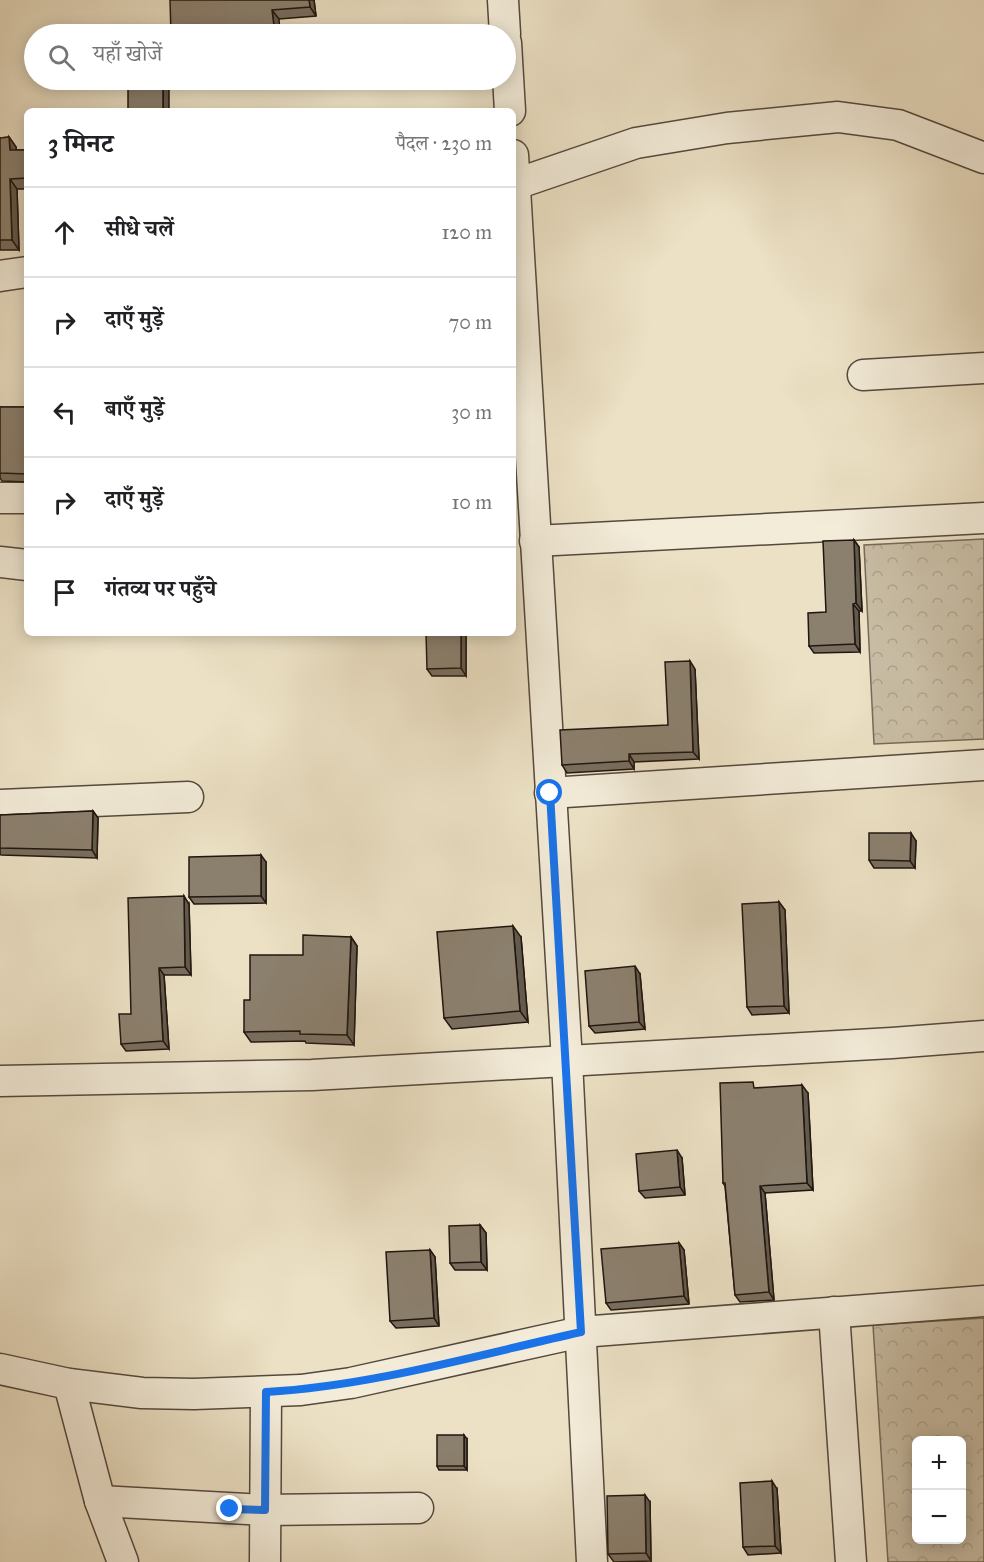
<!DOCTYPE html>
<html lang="hi">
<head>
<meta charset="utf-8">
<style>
  body { margin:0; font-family:"IM FELL Great Primer","Noto Serif Devanagari",serif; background:#f2f2f2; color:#202124 }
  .controls { position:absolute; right:18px; bottom:18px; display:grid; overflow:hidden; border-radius:9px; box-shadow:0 3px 15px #0003 }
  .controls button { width:54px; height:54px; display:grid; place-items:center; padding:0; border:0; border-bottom:2px solid #e0e0e0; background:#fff; color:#202124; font:30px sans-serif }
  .stop { position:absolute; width:18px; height:18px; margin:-14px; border:4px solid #1a73e8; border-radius:50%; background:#fff }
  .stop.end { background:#1a73e8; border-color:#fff; box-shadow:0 2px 6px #0008 }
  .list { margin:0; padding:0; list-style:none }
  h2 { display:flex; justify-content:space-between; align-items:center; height:78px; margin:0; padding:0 24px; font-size:26px }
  h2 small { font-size:20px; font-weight:400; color:#757577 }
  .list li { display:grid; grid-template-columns:39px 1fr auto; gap:18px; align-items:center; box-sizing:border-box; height:90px; padding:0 24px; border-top:2px solid #e0e0e0 }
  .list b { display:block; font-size:22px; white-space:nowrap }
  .list em { font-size:20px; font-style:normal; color:#757577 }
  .icon { flex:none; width:33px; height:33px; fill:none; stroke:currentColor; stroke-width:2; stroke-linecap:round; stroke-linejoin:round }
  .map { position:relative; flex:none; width:984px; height:1562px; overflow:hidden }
  .search { position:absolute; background:#fff; box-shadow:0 3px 15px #0003; left:24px; top:24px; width:492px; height:66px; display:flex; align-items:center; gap:15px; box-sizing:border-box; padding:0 21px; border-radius:33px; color:#757577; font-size:22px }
  .panel { position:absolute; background:#fff; box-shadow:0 3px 15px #0003; left:24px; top:108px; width:492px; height:528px; border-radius:9px }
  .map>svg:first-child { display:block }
</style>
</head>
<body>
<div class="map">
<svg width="984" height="1562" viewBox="0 0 984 1562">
  <defs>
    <pattern id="park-crowns" width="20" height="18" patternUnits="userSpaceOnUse" patternTransform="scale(1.5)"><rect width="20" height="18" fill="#c9bea6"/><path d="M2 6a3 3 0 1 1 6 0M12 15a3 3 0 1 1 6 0" fill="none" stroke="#aca38e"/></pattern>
  </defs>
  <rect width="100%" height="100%" fill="#ece1c5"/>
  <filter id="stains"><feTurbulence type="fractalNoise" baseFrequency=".00333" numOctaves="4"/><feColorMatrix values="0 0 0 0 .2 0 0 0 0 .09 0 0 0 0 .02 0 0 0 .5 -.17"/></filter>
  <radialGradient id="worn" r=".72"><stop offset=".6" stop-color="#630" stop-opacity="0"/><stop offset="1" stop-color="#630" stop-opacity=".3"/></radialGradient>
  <g fill="url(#park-crowns)" stroke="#756a5b" stroke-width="1.5" fill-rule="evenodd">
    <polygon points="984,539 984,739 874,744 864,545"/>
    <path d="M984 1318V1562H888L873 1325ZM916 1440H962V1540H916Z"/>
  </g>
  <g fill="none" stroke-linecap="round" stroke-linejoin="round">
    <defs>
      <g id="street">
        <polyline points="503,0 505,34"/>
        <polyline points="506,43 510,111"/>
        <polyline points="513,155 567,1061 592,1562"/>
        <polyline points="513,185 636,143 727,128 838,117 898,125 984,158"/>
        <polyline points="0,276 27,272"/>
        <polyline points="863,375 984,368"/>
        <polyline points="0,498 27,498"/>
        <polyline points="535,541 984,518"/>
        <polyline points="0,562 27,565"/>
        <polyline points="550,793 984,765"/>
        <polyline points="0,805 188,797"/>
        <polyline points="0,1081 312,1075 892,1043 984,1036"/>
        <polyline points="834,1312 851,1562"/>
        <polyline points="0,1369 69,1384 142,1393 194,1394 301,1390 351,1383 581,1332 984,1301"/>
        <polyline points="69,1384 100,1501 123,1562"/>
        <polyline points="100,1501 265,1510 418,1508"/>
        <polyline points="265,1562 266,1392"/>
      </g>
    </defs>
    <use href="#street" stroke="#54493d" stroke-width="33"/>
    <use href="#street" stroke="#f3ecd9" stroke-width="30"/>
  </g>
  <g fill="#786e5f" stroke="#211610" stroke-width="1.5">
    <polygon points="170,0 314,0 316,16 279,19"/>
    <polygon points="256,80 285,80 286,87 262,89"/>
    <polygon points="9,137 16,147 16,150 27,150 27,189 17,189 19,250 0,250 0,138"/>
    <polygon points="0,407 27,407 27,482 2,481 0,478"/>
    <polygon points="854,540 859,547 862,611 859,611 860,652 814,653 809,646 826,612"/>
    <polygon points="466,633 466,676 432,676 427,669"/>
    <polygon points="695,669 699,759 634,762 634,769 567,773 562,765 668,725"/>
    <polygon points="93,811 98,818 97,858 1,855 0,854 0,815"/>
    <polygon points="916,841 915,868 874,868 869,860"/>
    <polygon points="266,862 266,903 194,904 189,897"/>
    <polygon points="779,902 785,910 789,1013 752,1015 747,1007"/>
    <polygon points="189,904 191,975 164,975 169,1049 126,1051 121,1044 131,1014"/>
    <polygon points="351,937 357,946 354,1045 306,1043 305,1041 251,1042 244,1032 250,1000 303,955"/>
    <polygon points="521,937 528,1022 452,1029 444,1018"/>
    <polygon points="640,974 645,1029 595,1033 589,1026"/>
    <polygon points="757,1088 808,1093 813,1190 765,1193 774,1300 740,1302 735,1295 725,1186 723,1183"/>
    <polygon points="682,1158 685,1195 645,1198 639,1191"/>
    <polygon points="480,1225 486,1233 487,1270 455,1270 450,1263"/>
    <polygon points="679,1243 684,1250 689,1304 611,1310 606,1303"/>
    <polygon points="430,1250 435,1257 439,1326 396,1328 390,1321"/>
    <polygon points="467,1439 467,1470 439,1470 437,1466"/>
    <polygon points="777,1489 781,1553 748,1555 743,1547"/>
    <polygon points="650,1502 651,1561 614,1562 608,1554"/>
  </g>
  <g fill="#615a4d" stroke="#211610" stroke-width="1.5">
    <polygon points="309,0 314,0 316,16 310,7"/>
    <polygon points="272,10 279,19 280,34 275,34"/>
    <rect x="163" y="80" width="6" height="31"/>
    <polygon points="281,80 285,80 286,87"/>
    <polygon points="9,137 16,147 17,160 10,150"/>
    <polygon points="10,179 17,189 19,250 12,240"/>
    <polygon points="854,540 859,547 862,611 856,603"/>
    <polygon points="853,604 859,611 860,652 855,644"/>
    <polygon points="461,633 466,633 466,676 461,668"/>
    <polygon points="690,661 695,669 699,759 693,752"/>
    <polygon points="629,754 634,762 634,769 629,761"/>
    <polygon points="93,811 98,818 97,858 92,850"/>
    <polygon points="911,833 916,841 915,868 910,861"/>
    <polygon points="261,855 266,862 266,903 261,896"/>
    <polygon points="184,896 189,904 191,975 185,967"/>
    <polygon points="779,902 785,910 789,1013 784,1006"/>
    <polygon points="513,926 521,937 528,1022 520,1011"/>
    <polygon points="351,937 357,946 354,1045 347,1035"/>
    <polygon points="635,966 640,974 645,1029 639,1022"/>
    <polygon points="159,968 164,975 169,1049 163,1041"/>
    <polygon points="802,1085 808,1093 813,1190 807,1183"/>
    <polygon points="677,1150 682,1158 685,1195 680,1187"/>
    <polygon points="760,1186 765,1193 774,1300 769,1292"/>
    <polygon points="480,1225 486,1233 487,1270 481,1262"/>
    <polygon points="679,1243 684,1250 689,1304 684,1296"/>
    <polygon points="430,1250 435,1257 439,1326 434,1318"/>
    <polygon points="464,1435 467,1439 467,1470 464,1466"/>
    <polygon points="772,1481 777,1489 781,1553 775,1546"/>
    <polygon points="645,1495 650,1502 651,1561 646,1553"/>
  </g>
  <g fill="#8b806e" stroke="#211610" stroke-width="1.5">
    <polygon points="170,0 309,0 310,7 272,10 275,34 171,34"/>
    <rect x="128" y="80" width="35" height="31"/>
    <polygon points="9,137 10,150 27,150 27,178 10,179 12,240 0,240 0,138"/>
    <polygon points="0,407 27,407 27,474 0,473"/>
    <polygon points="854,540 856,603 853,604 855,644 809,646 808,613 826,612 823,541"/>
    <polygon points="426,633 461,633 461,668 427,669"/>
    <polygon points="690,661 693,752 629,754 629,761 562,765 560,730 668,725 665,662"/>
    <polygon points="93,811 92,850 0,848 0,815"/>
    <polygon points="869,833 911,833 910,861 869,860"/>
    <polygon points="261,855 261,896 189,897 189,857"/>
    <polygon points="184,896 185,967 159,968 163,1041 121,1044 119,1014 131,1014 128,898"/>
    <polygon points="779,902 784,1006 747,1007 742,904"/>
    <polygon points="513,926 520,1011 444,1018 437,932"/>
    <polygon points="303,935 351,937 347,1035 300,1034 300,1031 244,1032 244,1000 250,1000 250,955 303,955"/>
    <polygon points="635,966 639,1022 589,1026 585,971"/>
    <polygon points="753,1082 754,1088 802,1085 807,1183 760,1186 769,1292 735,1295 725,1183 723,1183 720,1083"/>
    <polygon points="677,1150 680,1187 639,1191 636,1154"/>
    <polygon points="480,1225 481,1262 450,1263 449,1226"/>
    <polygon points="679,1243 684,1296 606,1303 601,1249"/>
    <polygon points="430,1250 434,1318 390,1321 386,1252"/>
    <rect x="437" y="1435" width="27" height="31"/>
    <polygon points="772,1481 775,1546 743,1547 740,1483"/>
    <polygon points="645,1495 646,1553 608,1554 607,1496"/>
  </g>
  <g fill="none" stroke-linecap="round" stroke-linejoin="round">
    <path stroke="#1a73e8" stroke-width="8" d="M230 1509 265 1510 266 1392C371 1386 478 1355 581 1332L550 793"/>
  </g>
  <rect width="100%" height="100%" filter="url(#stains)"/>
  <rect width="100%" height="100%" fill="url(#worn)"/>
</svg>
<div class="controls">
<button>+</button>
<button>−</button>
</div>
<div class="stop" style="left:550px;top:793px"></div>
<div class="stop end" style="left:230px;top:1509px"></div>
<div class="search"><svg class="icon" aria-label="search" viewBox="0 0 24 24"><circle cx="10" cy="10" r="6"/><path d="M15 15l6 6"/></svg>यहाँ खोजें</div>
<section class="panel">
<h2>3 मिनट<small>पैदल · 230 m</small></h2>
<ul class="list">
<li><svg class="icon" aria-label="ahead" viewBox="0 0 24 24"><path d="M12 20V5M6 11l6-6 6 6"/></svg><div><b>सीधे चलें</b></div><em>120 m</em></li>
<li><svg class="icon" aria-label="right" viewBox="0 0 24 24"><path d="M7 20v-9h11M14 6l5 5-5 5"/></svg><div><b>दाएँ मुड़ें</b></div><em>70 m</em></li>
<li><svg class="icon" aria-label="left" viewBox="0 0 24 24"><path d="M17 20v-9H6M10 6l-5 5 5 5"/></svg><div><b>बाएँ मुड़ें</b></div><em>30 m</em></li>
<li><svg class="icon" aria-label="right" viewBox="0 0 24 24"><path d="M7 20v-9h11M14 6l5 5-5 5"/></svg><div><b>दाएँ मुड़ें</b></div><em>10 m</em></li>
<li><svg class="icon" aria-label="arrive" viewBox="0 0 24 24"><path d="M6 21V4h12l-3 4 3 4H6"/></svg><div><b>गंतव्य पर पहुँचे</b></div></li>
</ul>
</section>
</div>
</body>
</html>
